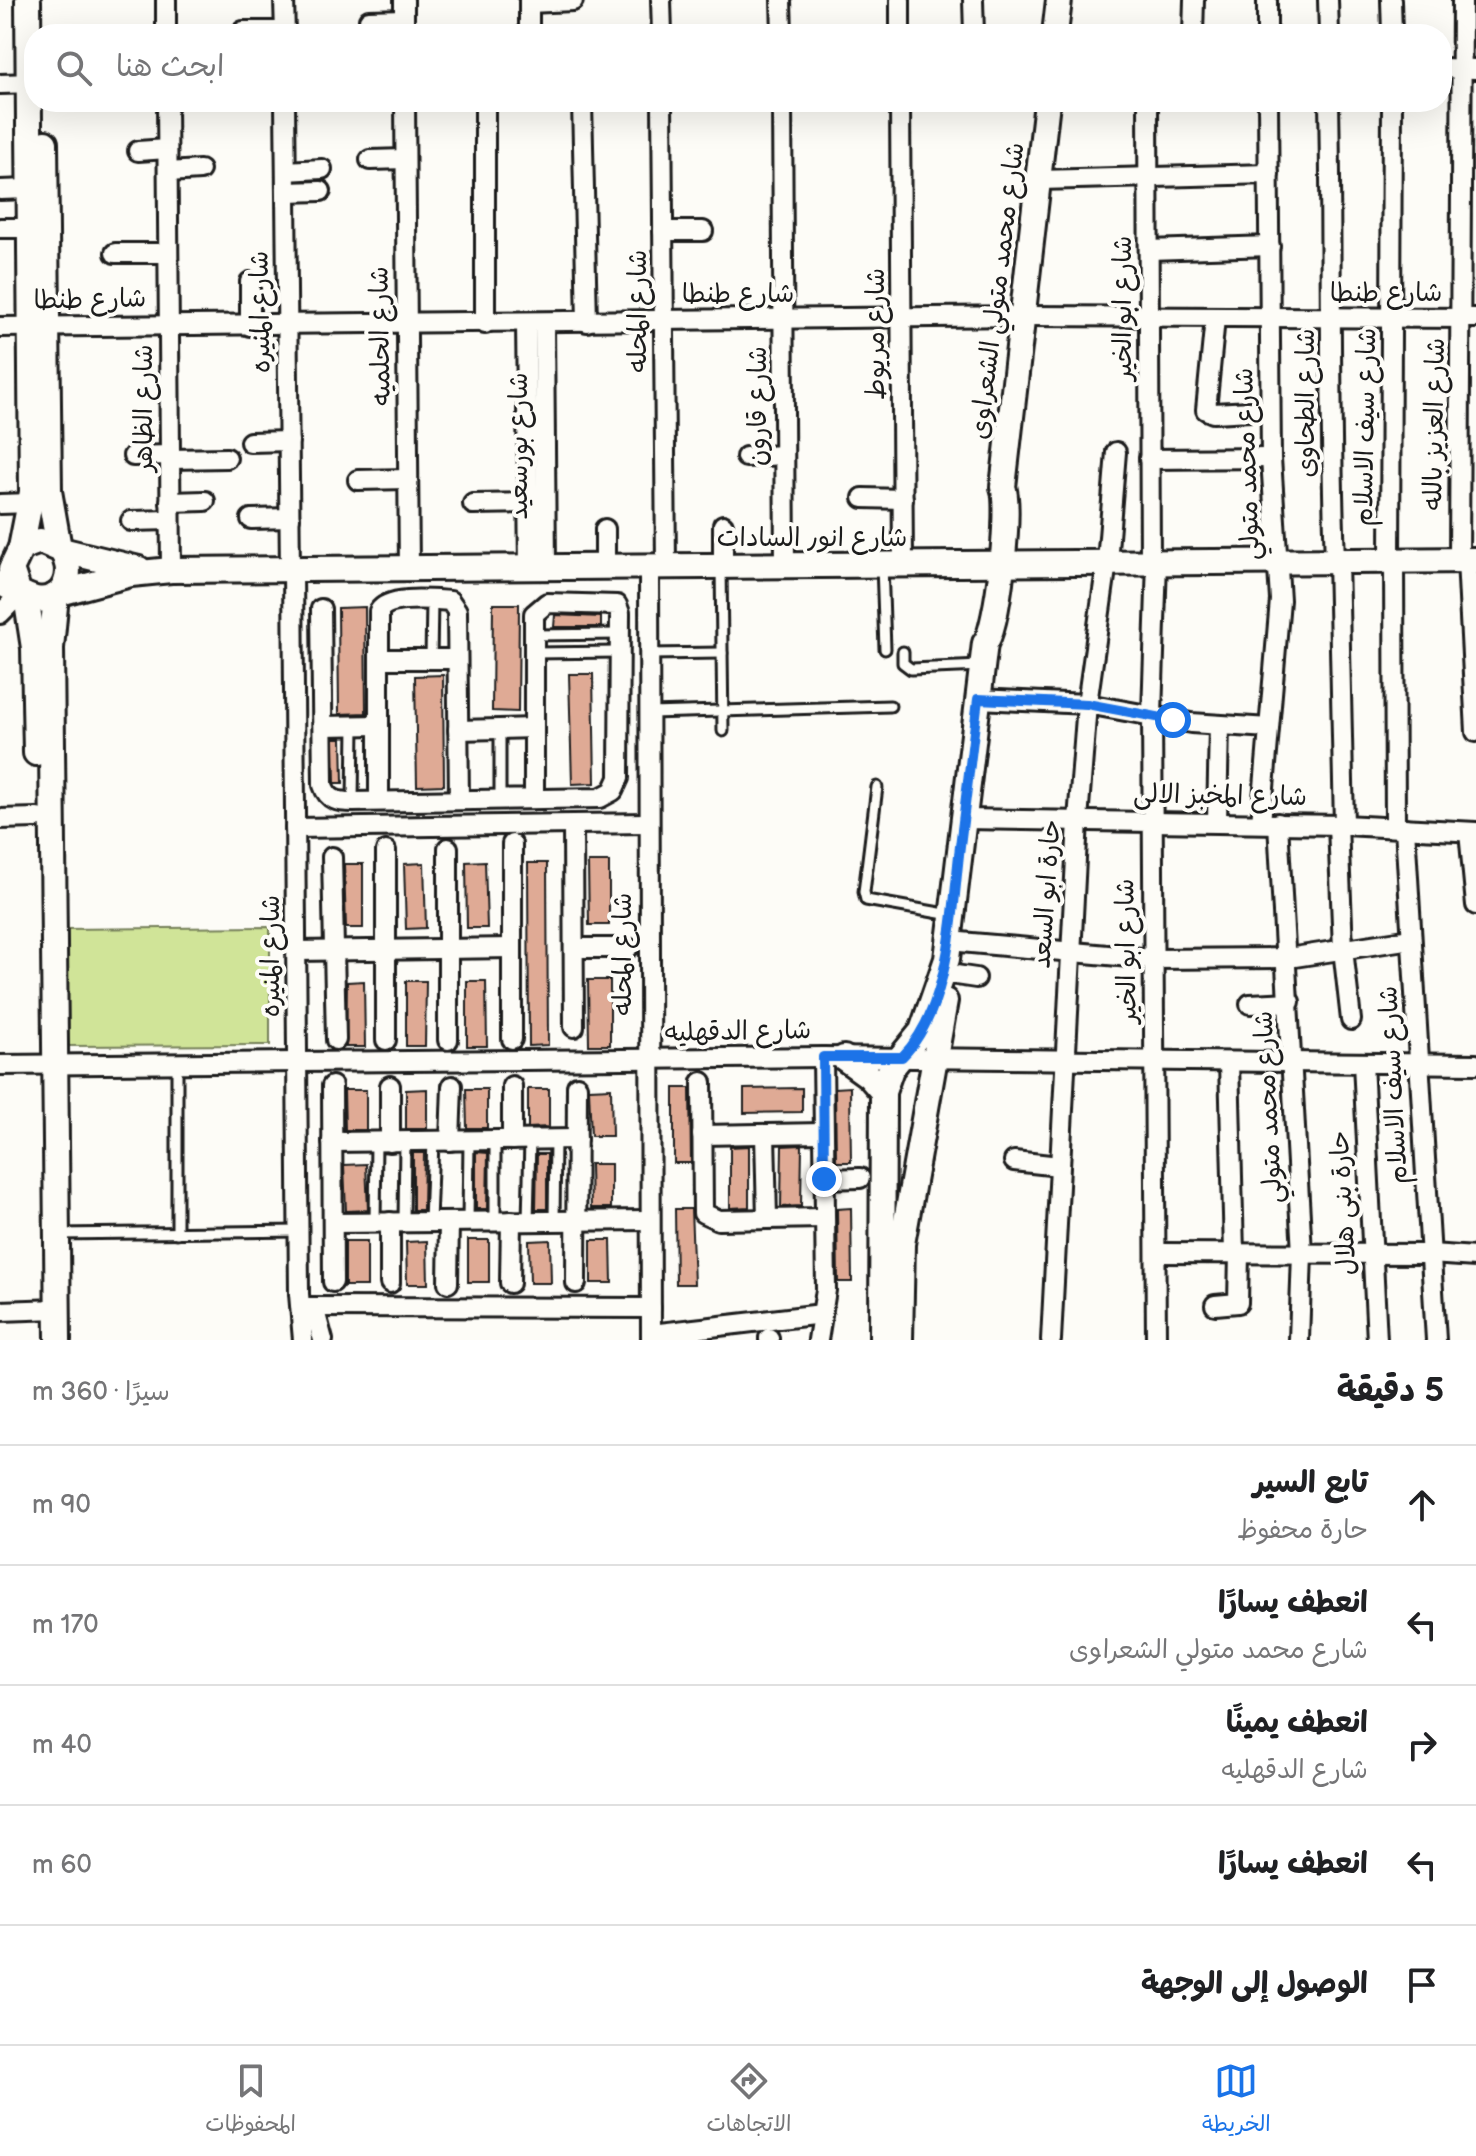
<!DOCTYPE html>
<html lang="ar">
<head>
<meta charset="utf-8">
<style>
  body { margin:0; font-family:"Balsamiq Sans","Playpen Sans Arabic",sans-serif; background:#f6f6f6; color:#202124; direction:rtl }
  .stop { position:absolute; width:24px; height:24px; margin:-18px; border:6px solid #1a73e8; border-radius:50%; background:#fff }
  .stop.end { background:#1a73e8; border-color:#fff; box-shadow:0 2px 8px #0008 }
  .list { margin:0; padding:0; list-style:none }
  h2 { display:flex; justify-content:space-between; align-items:center; height:104px; margin:0; padding:0 32px; font-size:34px }
  h2 small { font-size:26px; font-weight:400; color:#757577 }
  .list li { display:grid; grid-template-columns:52px 1fr auto; gap:24px; align-items:center; box-sizing:border-box; height:120px; padding:0 32px; border-top:2px solid #e0e0e0 }
  .list b { display:block; font-size:30px; white-space:nowrap }
  .list p { margin:0; font-size:26px; white-space:nowrap; color:#757577 }
  .list em { font-size:26px; font-style:normal; color:#757577 }
  .icon { flex:none; width:44px; height:44px; fill:none; stroke:currentColor; stroke-width:2; stroke-linecap:round; stroke-linejoin:round }
  .map { position:relative; flex:none; width:1476px; height:1340px; overflow:hidden; direction:ltr }
  .search { position:absolute; background:#fff; box-shadow:0 8px 32px #0002; left:24px; right:24px; top:24px; height:88px; display:flex; align-items:center; gap:20px; box-sizing:border-box; padding:0 28px; border-radius:32px; color:#757577; font-size:30px }
  .sheet { height:704px; background:#fff }
  nav { display:flex; justify-content:space-around; align-items:center; box-sizing:border-box; height:112px; border-top:2px solid #e0e0e0; background:#fff; font-size:22px; color:#757577 }
  nav a { display:grid; justify-items:center; gap:4px }
  nav .on { color:#1a73e8 }
  .map>svg:first-child { display:block }
</style>
</head>
<body>
<div class="map">
<svg width="1476" height="1340" viewBox="0 0 1476 1340">
  <rect width="100%" height="100%" fill="#fdfcf7"/>
  <filter id="ink" filterUnits="userSpaceOnUse"><feTurbulence type="fractalNoise" baseFrequency=".0125" numOctaves="2"/><feDisplacementMap in="SourceGraphic" scale="16" xChannelSelector="R" yChannelSelector="G"/><feConvolveMatrix kernelMatrix="1 2 1 2 8 2 1 2 1" color-interpolation-filters="sRGB"/></filter>
  <g filter="url(#ink)">
    <polygon fill="#d0e498" stroke="#76805a" stroke-width="2" points="270,927 270,1045 64,1046 64,929"/>
    <g fill="#dfaa95" stroke="#1c1c1c" stroke-width="2">
      <polygon points="493,604 519,604 518,712 492,711"/>
      <polygon points="365,607 366,713 339,714 338,608"/>
      <polygon points="555,615 601,617 601,627 554,627"/>
      <polygon points="569,674 593,674 595,783 572,784"/>
      <polygon points="443,675 444,785 417,786 415,676"/>
      <polygon points="334,738 342,738 343,783 335,783"/>
      <polygon points="485,861 487,928 467,928 466,862"/>
      <polygon points="588,862 609,862 609,925 589,925"/>
      <polygon points="424,863 426,928 406,929 404,864"/>
      <polygon points="528,863 547,863 548,1045 529,1046"/>
      <polygon points="344,864 363,864 363,928 346,928"/>
      <polygon points="588,980 610,980 610,1045 589,1045"/>
      <polygon points="364,981 365,1047 346,1047 347,982"/>
      <polygon points="406,981 426,981 425,1046 406,1046"/>
      <polygon points="467,981 486,981 487,1046 467,1046"/>
      <polygon points="850,1087 851,1162 836,1162 835,1088"/>
      <polygon points="611,1088 612,1136 591,1136 589,1089"/>
      <polygon points="674,1088 690,1088 691,1163 674,1163"/>
      <polygon points="802,1088 802,1112 744,1113 744,1089"/>
      <polygon points="427,1089 427,1129 406,1129 406,1090"/>
      <polygon points="466,1089 487,1089 487,1128 467,1128"/>
      <polygon points="528,1089 549,1089 549,1127 528,1128"/>
      <polygon points="344,1090 366,1090 366,1130 345,1130"/>
      <polygon points="802,1145 801,1206 781,1207 782,1146"/>
      <polygon points="749,1146 749,1207 730,1208 730,1147"/>
      <polygon points="476,1152 488,1153 487,1209 476,1209"/>
      <polygon points="413,1153 424,1153 423,1210 413,1210"/>
      <polygon points="537,1154 547,1154 547,1209 536,1209"/>
      <polygon points="366,1164 368,1210 346,1211 344,1165"/>
      <polygon points="590,1164 611,1164 611,1208 591,1208"/>
      <polygon points="851,1208 852,1282 838,1282 837,1209"/>
      <polygon points="675,1209 691,1209 694,1284 676,1284"/>
      <rect x="468" y="1240" width="21" height="42"/>
      <polygon points="550,1240 551,1283 530,1283 529,1241"/>
      <polygon points="591,1240 611,1240 612,1283 591,1283"/>
      <rect x="345" y="1241" width="22" height="45"/>
      <polygon points="427,1241 428,1284 407,1284 406,1242"/>
    </g>
    <g fill="none" stroke-linecap="round" stroke-linejoin="round">
      <defs>
        <g id="lane">
          <polyline points="882,565 885,649"/>
          <polyline points="721,566 723,731"/>
          <polyline points="533,635 620,634"/>
          <polyline points="903,652 903,663 911,669 982,666"/>
          <polyline points="533,653 620,652"/>
          <polyline points="648,654 722,653"/>
          <polyline points="431,659 432,601"/>
          <polyline points="650,713 890,706"/>
          <polyline points="877,787 864,892 866,900 951,915"/>
          <polyline points="500,799 500,729"/>
          <polyline points="353,802 354,725"/>
          <polyline points="177,1063 177,1233"/>
          <polyline points="528,1221 530,1139"/>
          <polyline points="554,1221 555,1139"/>
          <polyline points="404,1222 405,1141"/>
          <polyline points="430,1222 433,1141"/>
          <polyline points="468,1222 469,1140"/>
          <polyline points="495,1222 495,1140"/>
          <polyline points="375,1223 376,1142"/>
          <polyline points="57,1234 299,1231"/>
        </g>
        <g id="street">
          <polyline points="166,0 166,34"/>
          <polyline points="284,0 285,34"/>
          <polyline points="404,0 404,34"/>
          <polyline points="529,0 529,34"/>
          <polyline points="661,0 662,34"/>
          <polyline points="781,0 782,34"/>
          <polyline points="900,0 900,34"/>
          <polyline points="973,0 974,34"/>
          <polyline points="1267,0 1267,34"/>
          <polyline points="1328,0 1329,34"/>
          <polyline points="1391,0 1392,34"/>
          <polyline points="529,3 573,1"/>
          <polyline points="369,20 404,19"/>
          <polyline points="243,31 285,31"/>
          <polyline points="1193,34 1194,0"/>
          <polyline points="1442,68 1476,69"/>
          <polyline points="0,84 34,83"/>
          <polyline points="167,102 171,570"/>
          <polyline points="285,102 290,570"/>
          <polyline points="405,102 409,570"/>
          <polyline points="485,102 485,324"/>
          <polyline points="582,102 587,322"/>
          <polyline points="662,102 666,567"/>
          <polyline points="782,102 785,566"/>
          <polyline points="900,102 903,565"/>
          <polyline points="1148,102 1150,561"/>
          <path d="M1329 102C1332 255 1329 408 1335 560"/>
          <polyline points="138,151 167,149"/>
          <polyline points="370,160 405,159"/>
          <polyline points="286,171 322,169"/>
          <polyline points="168,172 200,170"/>
          <polyline points="1039,180 1269,174"/>
          <polyline points="0,190 29,189"/>
          <polyline points="286,192 321,191"/>
          <polyline points="0,228 29,228"/>
          <polyline points="663,231 703,231"/>
          <polyline points="1149,250 1270,246"/>
          <polyline points="115,253 168,253"/>
          <polyline points="250,282 250,326"/>
          <polyline points="1215,318 1206,410 1213,413 1270,410"/>
          <polyline points="526,323 529,568"/>
          <polyline points="544,323 546,568"/>
          <polyline points="0,327 1023,316 1476,318"/>
          <polyline points="250,442 289,441"/>
          <polyline points="133,456 170,455"/>
          <polyline points="746,457 784,455"/>
          <polyline points="170,459 227,458"/>
          <polyline points="1149,459 1271,458"/>
          <polyline points="358,480 408,479"/>
          <polyline points="863,498 903,499"/>
          <polyline points="170,502 205,501"/>
          <polyline points="0,504 31,503"/>
          <polyline points="473,504 528,503"/>
          <polyline points="251,519 290,518"/>
          <polyline points="131,521 170,520"/>
          <polyline points="723,525 723,566"/>
          <polyline points="605,529 605,568"/>
          <polyline points="1338,560 1344,825"/>
          <polyline points="1390,560 1392,102"/>
          <polyline points="1394,560 1395,827"/>
          <polyline points="1459,560 1462,0"/>
          <polyline points="1467,560 1476,732"/>
          <polyline points="649,567 651,1340"/>
          <polyline points="293,570 299,1294 303,1340"/>
          <path d="M321 609 323 785C328 801 339 802 353 802L600 798 613 791 619 778 620 613 617 605 547 603 534 614V799"/>
          <polyline points="0,614 21,593"/>
          <polyline points="379,659 457,659"/>
          <polyline points="978,699 1087,704 1191,723 1269,728"/>
          <polyline points="323,726 379,725"/>
          <polyline points="458,730 534,728"/>
          <path d="M379 801V611C389 595 433 600 450 601L457 611 459 800"/>
          <polyline points="0,819 37,818"/>
          <polyline points="964,819 1344,825 1476,832"/>
          <polyline points="1217,822 1219,725"/>
          <polyline points="1261,823 1280,600 1271,458 1268,102"/>
          <polyline points="1278,823 1302,1253 1299,1340"/>
          <polyline points="573,824 574,1027"/>
          <polyline points="1338,825 1343,949 1351,1020"/>
          <polyline points="295,828 648,823"/>
          <polyline points="1405,828 1436,1340"/>
          <polyline points="1469,832 1476,905"/>
          <polyline points="512,844 512,1039"/>
          <polyline points="332,857 336,1040"/>
          <polyline points="949,941 1153,959 1288,958 1411,939"/>
          <polyline points="574,948 628,948"/>
          <polyline points="297,951 512,948"/>
          <polyline points="949,974 976,978"/>
          <polyline points="1250,1004 1290,1002"/>
          <polyline points="386,1040 386,851"/>
          <polyline points="448,1040 448,848"/>
          <polyline points="1229,1062 1234,1253"/>
          <polyline points="1363,1063 1377,1340"/>
          <polyline points="0,1065 823,1057 1476,1064"/>
          <polyline points="702,1082 703,1213 718,1220 825,1218"/>
          <polyline points="332,1086 333,1282"/>
          <polyline points="765,1134 767,1219"/>
          <polyline points="702,1135 823,1133"/>
          <polyline points="512,1140 512,1086"/>
          <polyline points="450,1141 452,1086"/>
          <polyline points="332,1142 577,1139"/>
          <polyline points="390,1142 390,1086"/>
          <polyline points="1014,1161 1059,1166"/>
          <polyline points="824,1179 860,1178"/>
          <polyline points="390,1222 390,1283"/>
          <polyline points="333,1223 650,1220"/>
          <polyline points="1158,1253 1430,1254 1476,1257"/>
          <polyline points="448,1283 449,1222"/>
          <polyline points="510,1283 511,1221"/>
          <polyline points="576,1283 577,1086"/>
          <polyline points="1215,1305 1238,1303 1239,1253"/>
          <polyline points="301,1307 651,1308"/>
          <polyline points="314,1307 323,1340"/>
          <polyline points="0,1311 58,1309"/>
          <polyline points="651,1334 822,1314"/>
          <polyline points="769,1340 769,1338"/>
          <polyline points="818,1340 826,1290 823,1057"/>
          <polyline points="1051,1340 1078,820 1087,704 1107,562 1116,452"/>
          <polyline points="1156,1340 1152,714 1157,561"/>
        </g>
        <g id="secondary">
          <polyline points="1055,34 1059,0"/>
          <polyline points="45,143 49,491 59,548"/>
          <polyline points="21,548 32,492 28,0"/>
          <polyline points="61,550 139,569"/>
          <path d="M0 583C12 587 24 597 36 599 66 604 76 570 61 550L40 541 21 548 11 569 18 590"/>
          <polyline points="60,593 131,574 171,570 1476,560"/>
          <polyline points="56,595 51,648 58,1340"/>
          <polyline points="26,596 34,648 36,753"/>
          <polyline points="844,1058 869,1076 883,1092"/>
          <path d="M882 1340 883 1092 891 1069 922 1031 947 959 985 643C998 628 1011 507 1003 487L1047 102"/>
          <polyline points="900,1340 902,1244 945,1001"/>
        </g>
      </defs>
      <use href="#lane" stroke="#1c1c1c" stroke-width="15"/>
      <use href="#street" stroke="#1c1c1c" stroke-width="24"/>
      <use href="#secondary" stroke="#1c1c1c" stroke-width="30"/>
      <use href="#lane" stroke="#fdfcf7" stroke-width="9"/>
      <use href="#street" stroke="#fdfcf7" stroke-width="18"/>
      <use href="#secondary" stroke="#fdfcf7" stroke-width="24"/>
    </g>
  </g>
  <g fill="none" stroke-linecap="round" stroke-linejoin="round" filter="url(#ink)">
    <path stroke="#1a73e8" stroke-width="10" d="M824 1179 823 1057H902C951 1008 952 912 960 846 966 797 972 748 978 699L1087 704 1173 720"/>
  </g>
  <g text-anchor="middle" dominant-baseline="central" stroke-width="8" stroke-linejoin="round" paint-order="stroke">
    <g font-size="26" fill="#1c1c1c" stroke="#fdfcf7">
      <text transform="translate(998 291) rotate(-83)">شارع محمد متولي الشعراوى</text>
      <text x="1386" y="293">شارع طنطا</text>
      <text x="738" y="294">شارع طنطا</text>
      <text transform="translate(90 300) rotate(-1)">شارع طنطا</text>
      <text transform="translate(1123 308) rotate(-90)">شارع ابو الخير</text>
      <text transform="translate(638 311) rotate(-90)">شارع المحله</text>
      <text transform="translate(261 312) rotate(-91)">شارع المنيره</text>
      <text transform="translate(876 334) rotate(-90)">شارع مريوط</text>
      <text transform="translate(381 336) rotate(-91)">شارع الحلميه</text>
      <text transform="translate(1306 403) rotate(-90)">شارع الطحاوى</text>
      <text transform="translate(758 406) rotate(-90)">شارع قارون</text>
      <text transform="translate(144 408) rotate(-90)">شارع الظاهر</text>
      <text transform="translate(1435 424) rotate(-89)">شارع العزيز بالله</text>
      <text transform="translate(1366 427) rotate(-89)">شارع سيف الاسلام</text>
      <text transform="translate(519 446) rotate(-90)">شارع بورسعيد</text>
      <text transform="translate(1248 464) rotate(-92)">شارع محمد متولي</text>
      <text x="812" y="538">شارع انور السادات</text>
      <text transform="translate(1220 796) rotate(1)">شارع المخبز الالى</text>
      <text transform="translate(1047 894) rotate(-86)">حارة ابو السعد</text>
      <text transform="translate(1127 951) rotate(-91)">شارع ابو الخير</text>
      <text transform="translate(623 954) rotate(-90)">شارع المحله</text>
      <text transform="translate(271 956) rotate(-90)">شارع المنيره</text>
      <text transform="translate(738 1032) rotate(-1)">شارع الدقهليه</text>
      <text transform="translate(1394 1085) rotate(-93)">شارع سيف الاسلام</text>
      <text transform="translate(1269 1107) rotate(-93)">شارع محمد متولي</text>
      <text transform="translate(1344 1203) rotate(-93)">حارة بنى هلال</text>
    </g>
  </g>
</svg>
<div class="stop" style="left:1173px;top:720px"></div>
<div class="stop end" style="left:824px;top:1179px"></div>
<div class="search"><svg class="icon" aria-label="search" viewBox="0 0 24 24"><circle cx="10" cy="10" r="6"/><path d="M15 15l6 6"/></svg>ابحث هنا</div>
</div>
<section class="sheet">
<h2>5 دقيقة<small>سيرًا · 360 m</small></h2>
<ul class="list">
<li><svg class="icon" aria-label="ahead" viewBox="0 0 24 24"><path d="M12 20V5M6 11l6-6 6 6"/></svg><div><b>تابع السير</b><p>حارة محفوظ</p></div><em>90 m</em></li>
<li><svg class="icon" aria-label="left" viewBox="0 0 24 24"><path d="M17 20v-9H6M10 6l-5 5 5 5"/></svg><div><b>انعطف يسارًا</b><p>شارع محمد متولي الشعراوى</p></div><em>170 m</em></li>
<li><svg class="icon" aria-label="right" viewBox="0 0 24 24"><path d="M7 20v-9h11M14 6l5 5-5 5"/></svg><div><b>انعطف يمينًا</b><p>شارع الدقهليه</p></div><em>40 m</em></li>
<li><svg class="icon" aria-label="left" viewBox="0 0 24 24"><path d="M17 20v-9H6M10 6l-5 5 5 5"/></svg><div><b>انعطف يسارًا</b></div><em>60 m</em></li>
<li><svg class="icon" aria-label="arrive" viewBox="0 0 24 24"><path d="M6 21V4h12l-3 4 3 4H6"/></svg><div><b>الوصول إلى الوجهة</b></div></li>
</ul>
</section>
<nav>
<a class="on"><svg class="icon" aria-label="map" viewBox="0 0 24 24"><path d="M3 6l6-2 6 2 6-2v14l-6 2-6-2-6 2zM9 4v14M15 6v14"/></svg>الخريطة</a>
<a><svg class="icon" aria-label="directions" viewBox="0 0 24 24"><path d="M12 3l9 9-9 9-9-9zM9 14v-3h6M13 9l2 2-2 2"/></svg>الاتجاهات</a>
<a><svg class="icon" aria-label="saved" viewBox="0 0 24 24"><path d="M7 4h10v16l-5-4-5 4z"/></svg>المحفوظات</a>
</nav>
</body>
</html>
